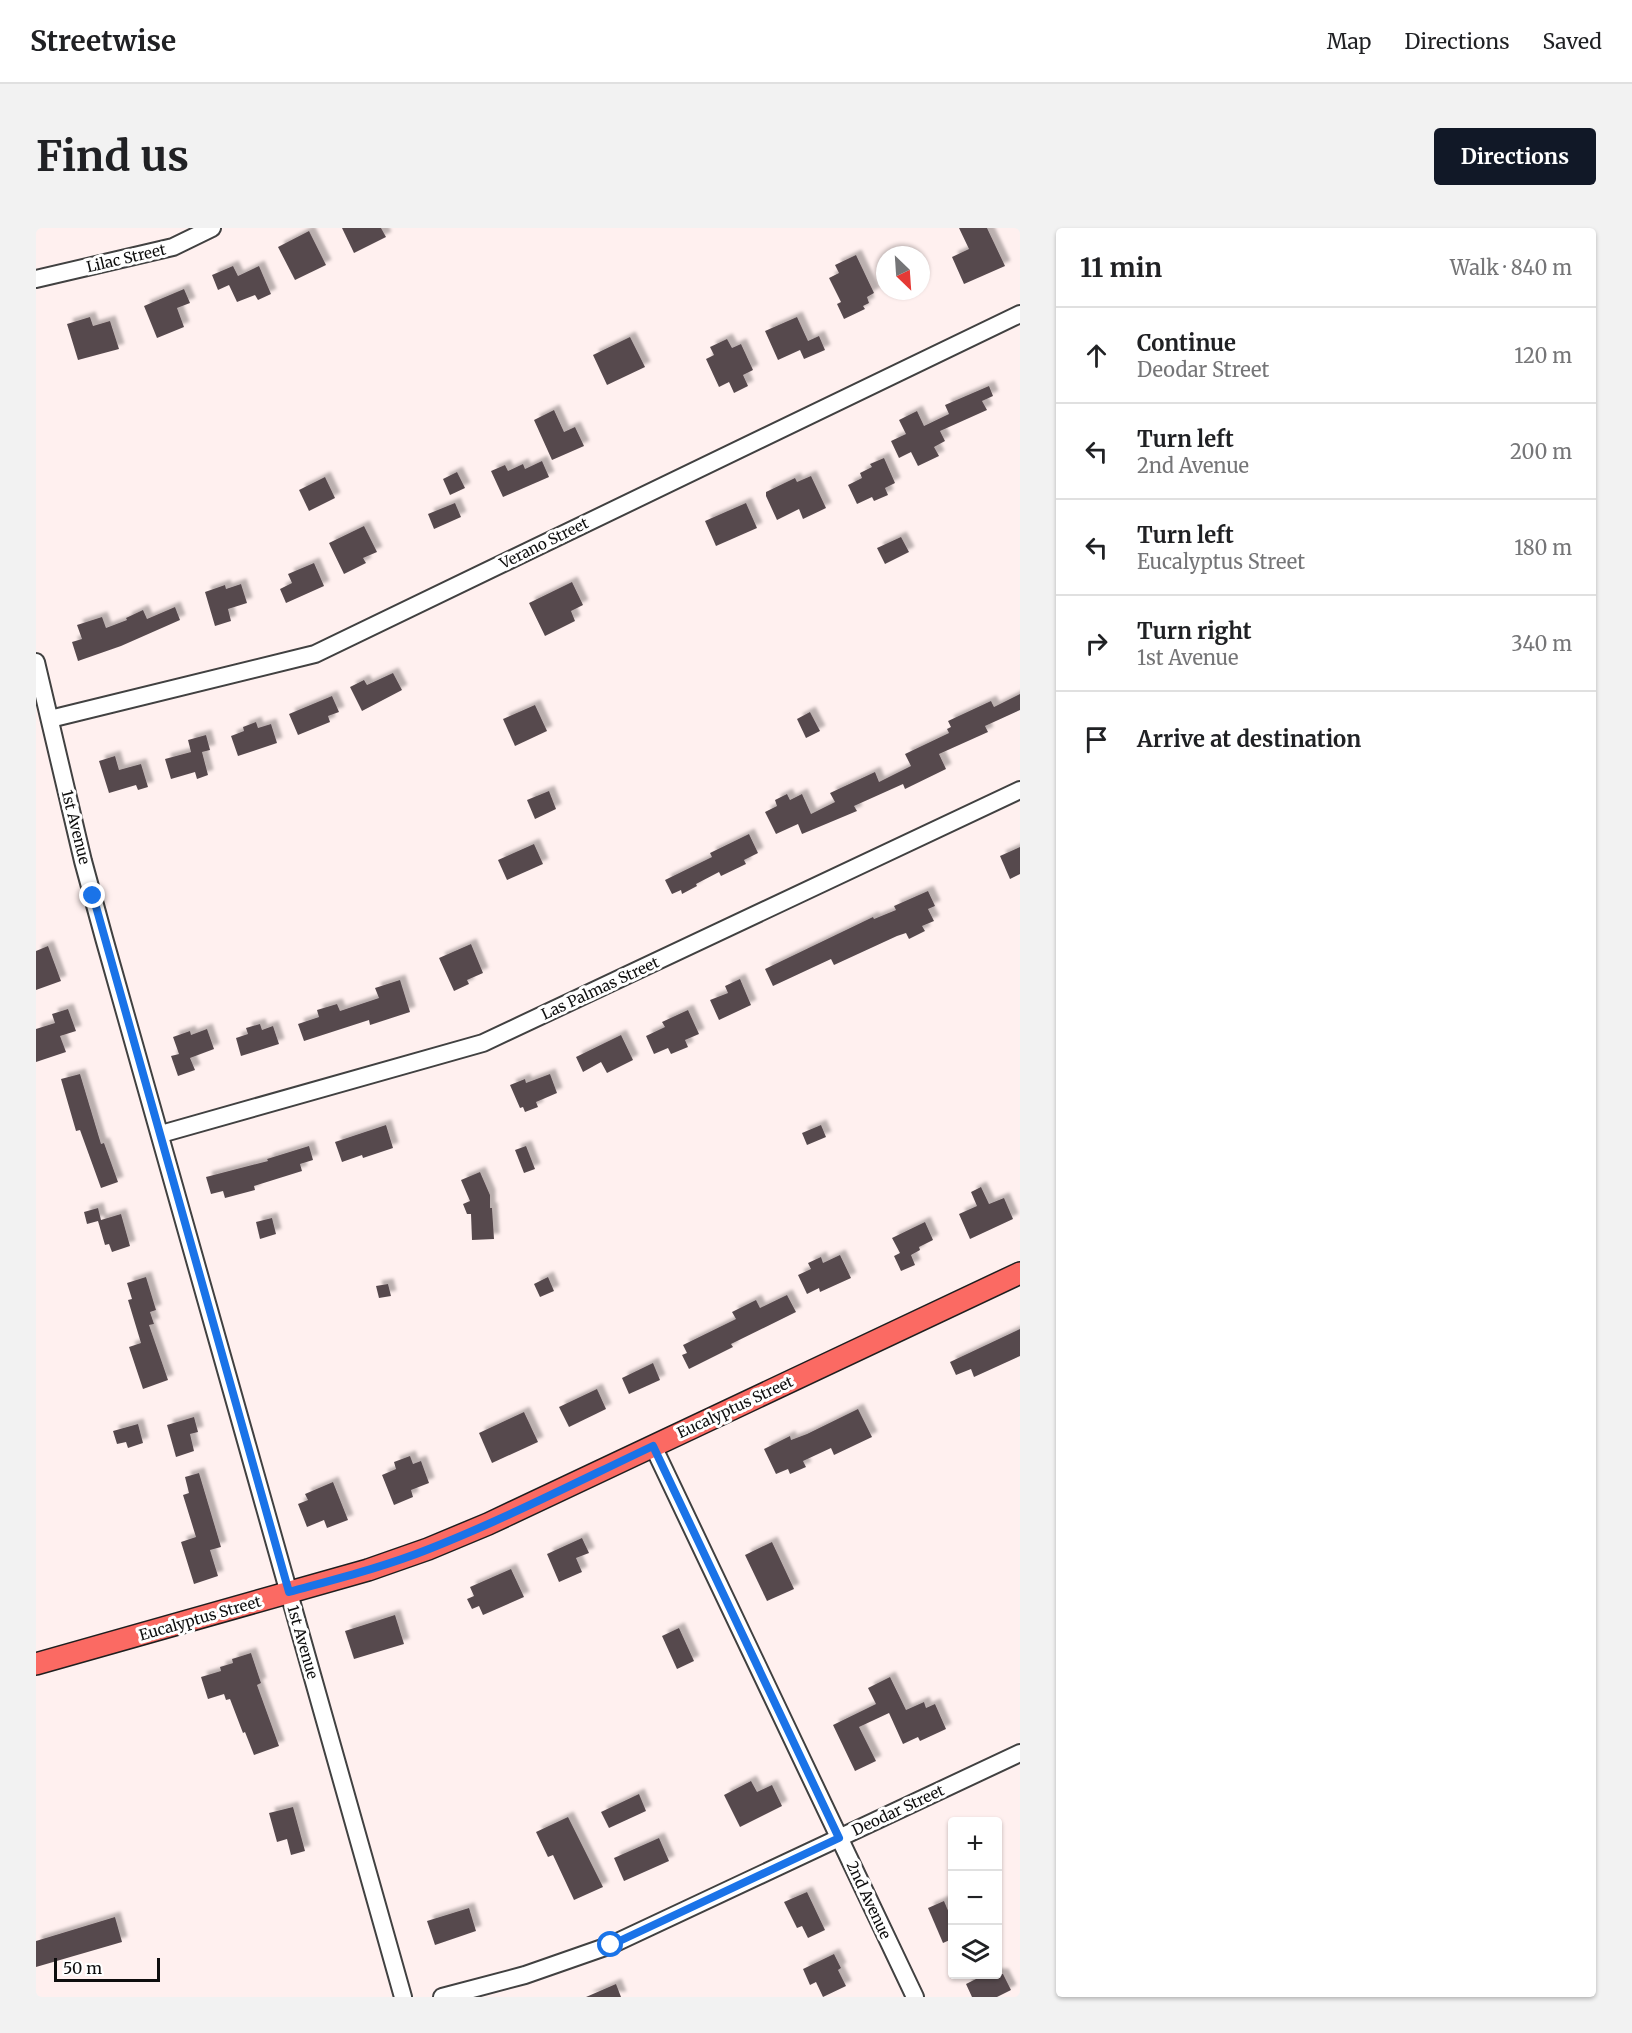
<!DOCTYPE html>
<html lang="en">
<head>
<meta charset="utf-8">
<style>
  body { margin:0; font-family:Merriweather,serif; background:#f2f2f2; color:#202124 }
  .controls { position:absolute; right:18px; bottom:18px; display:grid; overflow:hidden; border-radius:6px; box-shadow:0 2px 4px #0004 }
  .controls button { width:54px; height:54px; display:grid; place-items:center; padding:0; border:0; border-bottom:2px solid #e0e0e0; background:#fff; color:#202124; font:30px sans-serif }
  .compass { position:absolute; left:840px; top:18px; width:54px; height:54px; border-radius:50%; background:#fff; box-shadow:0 2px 4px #0004; rotate:155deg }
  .scale { position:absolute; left:18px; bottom:15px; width:106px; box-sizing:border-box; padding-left:6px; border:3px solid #0e0e0e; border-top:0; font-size:16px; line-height:21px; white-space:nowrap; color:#0e0e0e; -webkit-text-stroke:4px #fff; paint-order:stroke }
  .stop { position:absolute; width:18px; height:18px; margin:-14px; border:4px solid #1a73e8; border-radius:50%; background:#fff }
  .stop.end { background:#1a73e8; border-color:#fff; box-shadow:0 2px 6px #0008 }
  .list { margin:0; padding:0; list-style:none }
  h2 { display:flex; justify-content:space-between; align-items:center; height:78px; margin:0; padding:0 24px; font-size:26px }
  h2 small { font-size:20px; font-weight:400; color:#757577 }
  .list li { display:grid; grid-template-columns:39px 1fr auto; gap:18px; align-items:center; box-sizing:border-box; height:96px; padding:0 24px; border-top:2px solid #e0e0e0 }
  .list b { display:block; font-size:22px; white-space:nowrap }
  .list p { margin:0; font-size:20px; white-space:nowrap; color:#757577 }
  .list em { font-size:20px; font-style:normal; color:#757577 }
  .icon { flex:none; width:33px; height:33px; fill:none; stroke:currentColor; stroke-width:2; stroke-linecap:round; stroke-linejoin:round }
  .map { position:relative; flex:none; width:984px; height:1769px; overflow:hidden; border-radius:6px }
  header { display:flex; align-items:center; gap:36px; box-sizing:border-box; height:84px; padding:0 30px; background:#fff; border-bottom:2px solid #e0e0e0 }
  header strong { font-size:28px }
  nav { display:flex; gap:33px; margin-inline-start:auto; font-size:21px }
  .intro { display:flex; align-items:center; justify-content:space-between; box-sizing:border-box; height:144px; padding:0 36px }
  h1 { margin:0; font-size:42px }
  .button { padding:15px 27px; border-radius:6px; background:#111827; color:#fff; font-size:21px; font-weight:700 }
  main { display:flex; gap:36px; padding:0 36px }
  aside { flex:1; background:#fff; border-radius:6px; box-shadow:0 2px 4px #0004 }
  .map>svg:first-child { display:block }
</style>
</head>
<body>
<header>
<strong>Streetwise</strong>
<nav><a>Map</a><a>Directions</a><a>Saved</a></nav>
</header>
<div class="intro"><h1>Find us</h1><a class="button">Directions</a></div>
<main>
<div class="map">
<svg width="984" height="1769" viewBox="0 0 984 1769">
  <defs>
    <filter id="shadow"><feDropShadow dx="5.5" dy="-5.5" stdDeviation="1.5" flood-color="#0004"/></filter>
  </defs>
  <rect width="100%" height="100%" fill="#fff0ef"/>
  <g fill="#574a4e" filter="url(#shadow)">
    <polygon points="306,0 345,0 350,9 318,25"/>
    <polygon points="923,0 951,0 969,38 928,56 916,29 933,21"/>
    <polygon points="273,3 290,37 259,52 242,19"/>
    <polygon points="820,27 838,65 831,69 833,75 827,78 829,81 808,91 801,76 805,74 793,50 803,45 799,37"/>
    <polygon points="197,38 202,48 223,38 235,66 222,72 219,67 201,74 193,57 182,62 176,47"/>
    <polygon points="148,61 154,75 141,80 148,99 121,110 108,78"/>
    <polygon points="54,89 57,98 74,93 83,121 42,132 31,96"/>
    <polygon points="761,89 772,113 783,108 789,122 768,131 764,122 742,132 729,103"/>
    <polygon points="594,109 609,139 571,157 557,127"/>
    <polygon points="691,111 696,120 705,116 717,142 707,147 712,158 698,165 693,154 683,159 670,131 678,127 674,119"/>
    <polygon points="953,158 957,168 946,173 951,182 904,203 909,213 898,219 903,228 882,238 875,224 863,230 855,213 870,206 863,192 881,183 888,198 913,186 909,177"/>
    <polygon points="518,182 528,204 539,199 548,218 516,232 498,192"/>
    <polygon points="848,230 859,255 849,260 852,267 838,273 836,269 821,276 812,257 826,250 824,245 836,239 834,236"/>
    <polygon points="506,233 513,249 467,269 455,243 469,237 472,243 487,236 489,241"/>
    <polygon points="421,244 429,260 414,267 407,251"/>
    <polygon points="775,248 790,280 767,291 763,281 741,292 730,268 730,264 759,250 761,254"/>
    <polygon points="289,249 299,270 273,283 263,262"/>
    <polygon points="419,275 425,289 398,301 392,286"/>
    <polygon points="710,275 721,300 680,318 669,293"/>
    <polygon points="328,298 341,324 327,330 330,335 308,346 293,315"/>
    <polygon points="865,309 873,324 849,336 841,320"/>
    <polygon points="278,335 288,358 250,375 244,361 256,355 252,346"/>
    <polygon points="536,354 547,377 535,383 539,393 509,408 493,375"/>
    <polygon points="205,356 211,375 192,381 195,393 179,398 169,364 189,357 190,361"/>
    <polygon points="139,379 144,392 85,418 42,433 36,414 46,411 41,397 66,389 70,400 91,392 90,390 107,382 111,391"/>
    <polygon points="357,445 366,462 326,483 314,459 328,452 331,457"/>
    <polygon points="984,466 984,482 949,498 952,504 903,526 910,541 869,561 867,556 818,578 821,583 766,606 762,596 740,606 729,584 741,578 739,572 751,566 754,572 766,566 775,586 799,574 794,565 839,544 843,554 875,538 869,526 913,505 911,501 915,499 912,493 955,473 958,479"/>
    <polygon points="296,468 303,484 292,488 294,494 262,507 253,486"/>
    <polygon points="499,477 511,503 479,518 467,491"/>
    <polygon points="774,484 784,503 770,510 761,491"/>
    <polygon points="220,494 222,500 235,496 241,515 202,528 195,508 208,503 207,499"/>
    <polygon points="170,507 174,522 166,524 172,547 161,551 159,544 135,551 129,531 155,524 152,512"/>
    <polygon points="79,528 83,542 105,536 112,559 102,562 100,557 73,565 63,533"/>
    <polygon points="513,563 520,581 499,591 491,572"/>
    <polygon points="713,606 722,625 708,632 710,636 685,648 683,644 660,656 661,658 646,666 645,662 636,666 629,652 676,629 674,625"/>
    <polygon points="498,616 507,636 471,652 462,632"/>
    <polygon points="984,619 984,646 974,651 964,628"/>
    <polygon points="892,663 899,678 892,681 898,693 886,698 889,703 873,711 870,705 861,708 798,737 795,731 737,758 729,741 837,689 838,691 860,682 858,678"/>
    <polygon points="435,716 447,745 431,752 433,756 418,763 403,730"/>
    <polygon points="12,718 25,753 0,762 0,723"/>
    <polygon points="704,751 715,777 683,792 674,772 692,765 689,758"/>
    <polygon points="364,752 374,784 334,797 333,792 268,813 262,796 283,789 281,782 301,776 304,783 343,770 339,760"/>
    <polygon points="32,781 40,803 24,808 30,824 0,834 0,801 19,795 16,786"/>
    <polygon points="652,782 663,806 649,812 652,819 635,826 632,820 618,826 610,808 629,799 626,794"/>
    <polygon points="224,796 226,802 237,798 243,816 205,828 200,810 212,806 210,800"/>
    <polygon points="171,801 178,821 154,830 159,842 142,848 135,828 143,826 137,809 154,803 155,807"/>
    <polygon points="585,807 597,832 571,845 565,834 547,844 540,829"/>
    <polygon points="44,846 65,916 68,915 82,954 65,960 44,902 40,903 25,851"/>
    <polygon points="514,846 521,865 500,874 502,879 489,884 487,879 484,880 474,857 489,851 490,855"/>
    <polygon points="350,897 357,920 327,930 326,927 306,934 299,914"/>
    <polygon points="785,897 790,909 771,917 766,905"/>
    <polygon points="273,918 277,932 264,936 266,943 218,958 219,962 189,970 187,963 175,966 170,949 232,933 231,931"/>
    <polygon points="490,918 499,941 488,945 479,922"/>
    <polygon points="444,944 454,967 454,980 456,980 458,1011 436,1012 435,986 431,986 427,976 434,973 425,952"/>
    <polygon points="945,959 953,976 968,970 977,991 934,1011 923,986 941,978 935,964"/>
    <polygon points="62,980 65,992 85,986 94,1018 76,1024 73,1016 69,1017 62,993 51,996 48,984"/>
    <polygon points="236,990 240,1006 224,1011 220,994"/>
    <polygon points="889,994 897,1012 883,1019 884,1022 875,1027 879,1037 865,1043 858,1028 864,1025 856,1010"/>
    <polygon points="804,1027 815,1050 784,1064 783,1060 771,1066 762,1047 775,1041 772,1035 785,1029 787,1035"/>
    <polygon points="110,1049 120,1082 114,1084 118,1096 113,1097 132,1152 107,1161 93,1119 105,1115 92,1072 96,1071 91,1055"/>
    <polygon points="512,1049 518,1063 504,1069 498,1056"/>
    <polygon points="352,1056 355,1068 343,1070 340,1058"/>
    <polygon points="751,1067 760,1084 695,1116 697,1119 653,1141 646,1127 651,1125 647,1117 700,1091 696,1084 720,1072 724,1080"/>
    <polygon points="984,1101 984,1128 938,1149 935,1141 920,1147 914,1134"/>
    <polygon points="617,1135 624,1152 593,1166 586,1150"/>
    <polygon points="561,1161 570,1181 533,1199 523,1179"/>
    <polygon points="822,1181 836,1209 798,1227 795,1220 767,1233 770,1239 754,1246 752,1241 740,1246 728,1221 754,1208 755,1212 771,1206"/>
    <polygon points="488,1184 502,1214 456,1235 443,1205"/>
    <polygon points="158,1189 162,1204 154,1206 158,1223 140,1229 131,1197"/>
    <polygon points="102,1196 107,1215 92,1220 90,1214 81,1216 77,1203"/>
    <polygon points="374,1228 377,1236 385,1233 393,1255 375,1262 377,1269 358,1277 346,1247 360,1241 358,1234"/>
    <polygon points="163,1245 185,1319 174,1322 182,1348 158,1356 145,1314 160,1309 147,1267 153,1265 149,1249"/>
    <polygon points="297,1254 312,1292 291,1300 288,1292 271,1299 262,1276 272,1272 269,1266"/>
    <polygon points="546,1310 553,1325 540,1330 546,1344 523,1354 511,1326"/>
    <polygon points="736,1314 758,1361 731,1373 709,1327"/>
    <polygon points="475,1341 488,1369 447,1387 443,1378 436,1381 431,1371 438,1368 434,1359"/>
    <polygon points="359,1387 368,1416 318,1431 309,1403"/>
    <polygon points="643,1400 658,1433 641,1441 626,1408"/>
    <polygon points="215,1425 225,1455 221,1457 243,1518 218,1527 209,1504 207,1505 194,1471 190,1472 188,1466 172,1471 165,1449 185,1443 184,1439 197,1435 196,1431"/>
    <polygon points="854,1449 870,1482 888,1474 890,1480 899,1476 910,1501 884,1513 882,1509 867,1516 853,1485 823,1499 840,1533 819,1543 797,1497 840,1476 832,1460"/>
    <polygon points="715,1553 721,1564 736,1557 746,1578 704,1599 688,1567"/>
    <polygon points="603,1566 610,1583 573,1600 565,1584"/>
    <polygon points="257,1579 269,1623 255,1627 251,1611 241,1614 233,1585"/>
    <polygon points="532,1589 567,1659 538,1672 517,1627 512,1629 500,1604"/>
    <polygon points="623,1610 633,1633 588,1653 578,1630"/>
    <polygon points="771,1664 789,1702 772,1710 766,1698 761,1700 748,1674"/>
    <polygon points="908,1673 916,1692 916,1711 907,1715 892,1680"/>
    <polygon points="433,1680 440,1703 399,1717 391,1693"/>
    <polygon points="79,1689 86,1714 0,1739 0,1713"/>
    <polygon points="798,1726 805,1740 802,1742 810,1758 787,1769 780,1754 774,1757 767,1741"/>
    <polygon points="938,1746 967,1746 975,1762 961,1769 936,1769 930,1756 940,1751"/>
    <polygon points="580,1756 585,1769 550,1769"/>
  </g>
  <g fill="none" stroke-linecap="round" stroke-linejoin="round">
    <defs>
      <g id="minor">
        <polyline points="0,51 137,19 176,0"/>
        <polyline points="0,434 47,633 68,710 367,1769"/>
        <polyline points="14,491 279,426 984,86"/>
        <polyline points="125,906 447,815 984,562"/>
        <polyline points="617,1218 879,1769"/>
        <polyline points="406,1769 489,1747 575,1717 984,1525"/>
      </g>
      <polyline id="major" points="0,1436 332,1342 392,1321 452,1296 984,1045"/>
    </defs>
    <use href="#minor" stroke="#414141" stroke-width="20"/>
    <use href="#major" stroke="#1f1f1f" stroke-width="24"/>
    <use href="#minor" stroke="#fff" stroke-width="16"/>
    <use href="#major" stroke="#fb6a63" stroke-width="21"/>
  </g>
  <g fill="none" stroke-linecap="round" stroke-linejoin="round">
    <path stroke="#1a73e8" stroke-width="8" d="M57 668 253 1364C300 1351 348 1339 393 1321 469 1291 543 1253 617 1218L803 1610 575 1717"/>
  </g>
  <g text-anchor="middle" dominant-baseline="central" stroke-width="6" stroke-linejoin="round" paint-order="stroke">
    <g font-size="15" fill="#0e0e0e" stroke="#fff">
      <text transform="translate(90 30) rotate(-13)">Lilac Street</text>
      <text transform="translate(508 315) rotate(-26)">Verano Street</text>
      <text transform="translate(40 599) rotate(76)">1st Avenue</text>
      <text transform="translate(564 760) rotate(-25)">Las Palmas Street</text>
      <text transform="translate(699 1179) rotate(-25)">Eucalyptus Street</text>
      <text transform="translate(164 1390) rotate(-16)">Eucalyptus Street</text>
      <text transform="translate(267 1414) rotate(74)">1st Avenue</text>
      <text transform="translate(862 1582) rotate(-25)">Deodar Street</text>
      <text transform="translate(833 1672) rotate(65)">2nd Avenue</text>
    </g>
  </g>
</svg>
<div class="controls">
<button>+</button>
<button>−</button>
<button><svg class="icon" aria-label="layers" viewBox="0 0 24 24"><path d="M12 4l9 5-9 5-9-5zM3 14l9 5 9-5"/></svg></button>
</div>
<svg class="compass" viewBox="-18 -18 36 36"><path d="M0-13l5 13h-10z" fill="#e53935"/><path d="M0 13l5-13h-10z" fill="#757577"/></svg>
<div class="scale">50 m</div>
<div class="stop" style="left:575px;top:1717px"></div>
<div class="stop end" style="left:57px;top:668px"></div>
</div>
<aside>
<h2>11 min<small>Walk · 840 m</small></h2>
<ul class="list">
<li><svg class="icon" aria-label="ahead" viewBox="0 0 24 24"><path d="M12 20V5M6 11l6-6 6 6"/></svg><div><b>Continue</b><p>Deodar Street</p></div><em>120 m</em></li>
<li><svg class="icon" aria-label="left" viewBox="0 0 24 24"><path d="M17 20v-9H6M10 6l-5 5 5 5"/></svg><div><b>Turn left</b><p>2nd Avenue</p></div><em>200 m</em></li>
<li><svg class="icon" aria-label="left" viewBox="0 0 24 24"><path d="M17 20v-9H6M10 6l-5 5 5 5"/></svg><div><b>Turn left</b><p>Eucalyptus Street</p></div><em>180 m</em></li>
<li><svg class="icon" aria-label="right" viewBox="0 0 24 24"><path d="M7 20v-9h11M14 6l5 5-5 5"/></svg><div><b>Turn right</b><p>1st Avenue</p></div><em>340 m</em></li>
<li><svg class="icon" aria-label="arrive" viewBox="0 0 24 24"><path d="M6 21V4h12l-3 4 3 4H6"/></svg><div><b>Arrive at destination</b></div></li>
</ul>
</aside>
</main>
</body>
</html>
